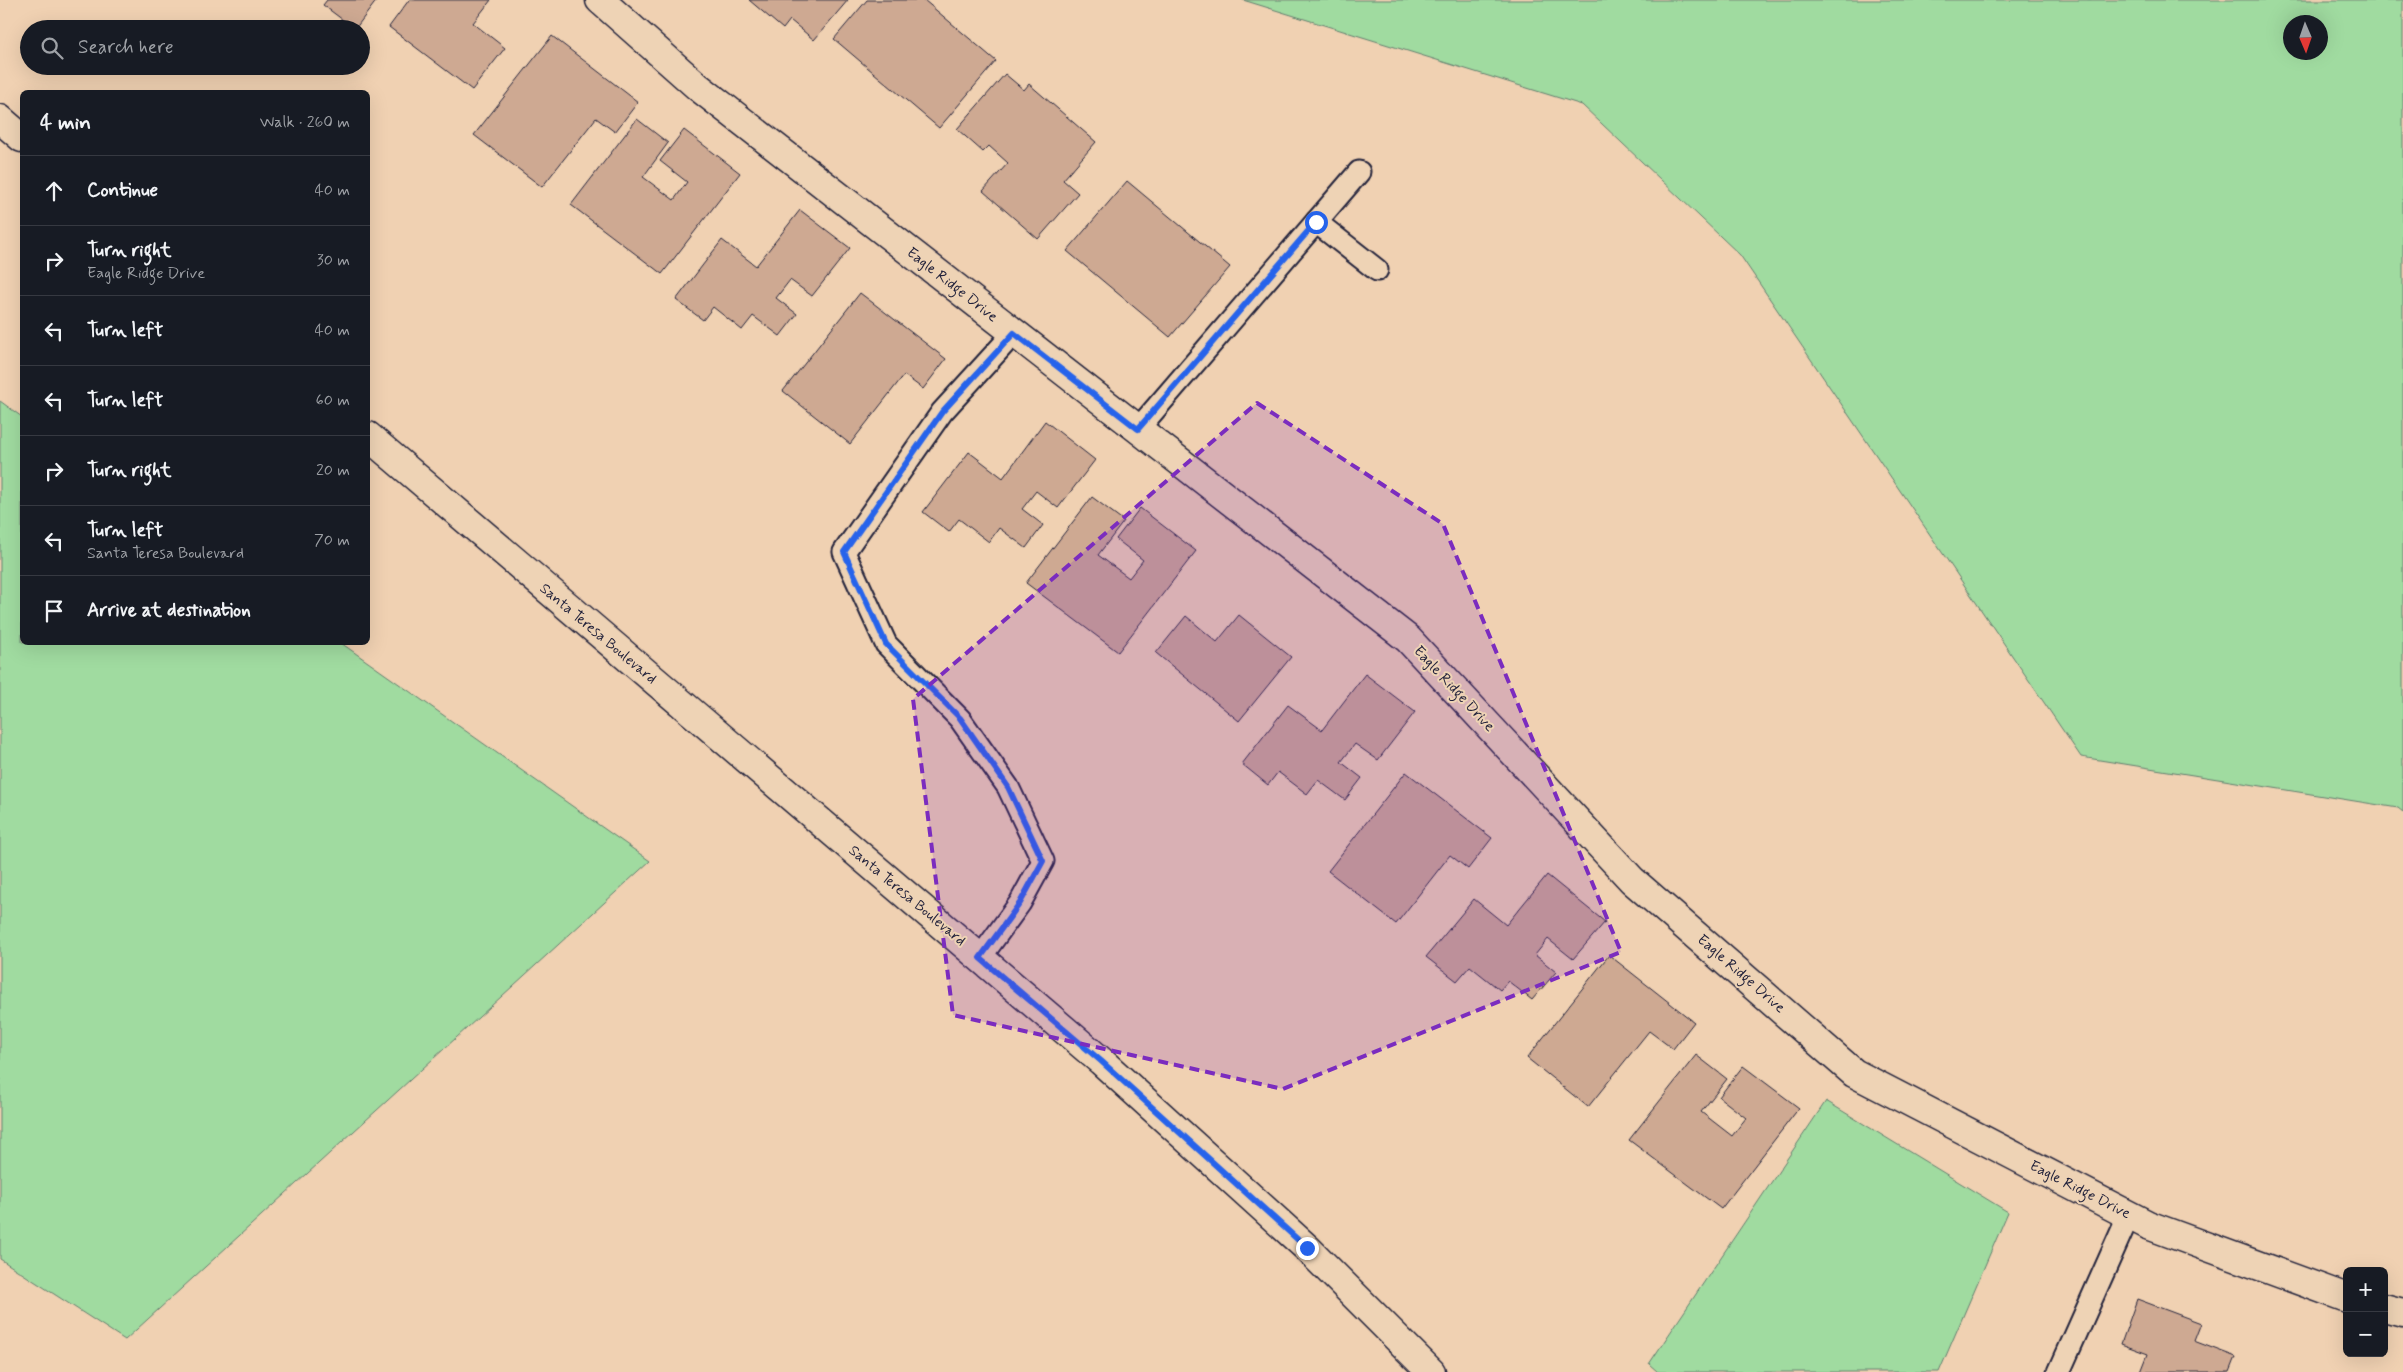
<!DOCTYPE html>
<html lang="en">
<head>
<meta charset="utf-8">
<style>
  body { margin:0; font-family:Mynerve,sans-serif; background:#20242c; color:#f1f3f6 }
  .controls { position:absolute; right:15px; bottom:15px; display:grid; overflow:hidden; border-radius:8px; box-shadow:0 5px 20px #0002 }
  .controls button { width:45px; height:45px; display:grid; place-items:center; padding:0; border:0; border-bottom:1px solid #363941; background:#171b24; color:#f1f3f6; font:25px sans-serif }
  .compass { position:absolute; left:2283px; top:15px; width:45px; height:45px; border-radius:50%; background:#171b24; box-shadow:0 5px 20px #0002; rotate:178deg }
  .stop { position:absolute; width:15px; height:15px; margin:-11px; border:4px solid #2563eb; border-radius:50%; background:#fff }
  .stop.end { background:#2563eb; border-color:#fff; box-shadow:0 1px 5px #0008 }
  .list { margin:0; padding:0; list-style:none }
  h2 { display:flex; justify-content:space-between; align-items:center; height:65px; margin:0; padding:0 20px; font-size:21px }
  h2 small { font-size:16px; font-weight:400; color:#9ea1a6 }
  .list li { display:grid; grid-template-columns:32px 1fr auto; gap:15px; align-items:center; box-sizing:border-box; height:70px; padding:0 20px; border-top:1px solid #363941 }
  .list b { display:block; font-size:19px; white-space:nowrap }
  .list p { margin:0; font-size:16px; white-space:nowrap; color:#9ea1a6 }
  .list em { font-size:16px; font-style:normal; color:#9ea1a6 }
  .icon { flex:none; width:28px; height:28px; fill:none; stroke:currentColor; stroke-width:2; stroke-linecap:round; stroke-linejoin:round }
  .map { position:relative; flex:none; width:2403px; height:1372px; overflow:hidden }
  .search { position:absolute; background:#171b24; box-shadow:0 5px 20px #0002; left:20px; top:20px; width:350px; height:55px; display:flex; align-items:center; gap:12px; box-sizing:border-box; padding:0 18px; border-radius:28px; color:#9ea1a6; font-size:19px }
  .panel { position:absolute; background:#171b24; box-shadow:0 5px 20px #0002; left:20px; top:90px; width:350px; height:555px; border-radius:8px }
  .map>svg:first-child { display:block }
</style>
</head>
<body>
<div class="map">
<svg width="2403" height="1372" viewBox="0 0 2403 1372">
  <rect width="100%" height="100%" fill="#f0d1b2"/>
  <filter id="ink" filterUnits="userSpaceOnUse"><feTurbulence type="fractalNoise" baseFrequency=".02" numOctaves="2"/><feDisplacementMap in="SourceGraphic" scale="10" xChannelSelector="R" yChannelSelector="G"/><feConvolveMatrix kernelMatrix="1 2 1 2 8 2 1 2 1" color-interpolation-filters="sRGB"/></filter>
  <g filter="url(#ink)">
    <g fill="#a0dba0" stroke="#617e6e" fill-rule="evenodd">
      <path d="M1243 0H2403V812L2398 808 2081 757 1740 255 1582 105ZM2320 22V52H2290V22Z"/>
      <polygon points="0,401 22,417 22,642 341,643 650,861 125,1340 0,1259"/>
      <polygon points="1826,1101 2008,1212 1939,1372 1658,1372 1649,1364"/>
    </g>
    <g fill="#cea992" stroke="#22223b">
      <polygon points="327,0 377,0 355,29 323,5"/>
      <polygon points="409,0 491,0 473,23 505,48 472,90 389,27"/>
      <polygon points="749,0 848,0 814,40 790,20 783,29"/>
      <polygon points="867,0 924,0 996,61 939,128 834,39"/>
      <polygon points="552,36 638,102 615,132 596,118 542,187 474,135"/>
      <polygon points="1005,74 1024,90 1029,84 1096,142 1063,180 1078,193 1038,239 983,191 1008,163 989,146 983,152 957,129"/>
      <polygon points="637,119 668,143 643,177 674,200 687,182 660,161 684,130 740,173 662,274 571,205"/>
      <polygon points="1127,181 1230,267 1170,337 1067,251"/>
      <polygon points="800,210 850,248 812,296 790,280 776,298 797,314 780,336 753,316 742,330 713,307 703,320 676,300 722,240 756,266"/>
      <polygon points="860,293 946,359 923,389 904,375 850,444 783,391"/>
      <polygon points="1045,421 1095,460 1058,508 1036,491 1022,509 1043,525 1026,548 999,528 989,542 959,519 949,532 923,512 969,452 1003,478"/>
      <polygon points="1092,497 1124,521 1098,555 1129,578 1143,560 1116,539 1140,508 1196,551 1118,652 1026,583"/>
      <polygon points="1239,615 1291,657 1239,721 1156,653 1186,616 1217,642"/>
      <polygon points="1365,674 1415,712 1378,760 1355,744 1341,762 1362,778 1345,800 1318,780 1307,794 1278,772 1268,785 1242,764 1288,705 1322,730"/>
      <polygon points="1406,772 1492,838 1468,869 1450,855 1396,924 1328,871"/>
      <polygon points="1547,875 1605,922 1573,959 1548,939 1535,955 1556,972 1532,1000 1508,981 1500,990 1470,966 1457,981 1426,957 1474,899 1506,925"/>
      <polygon points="1609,955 1694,1022 1673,1049 1649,1031 1588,1107 1527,1058"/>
      <polygon points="1696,1055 1727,1079 1701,1112 1732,1136 1746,1118 1719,1097 1743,1066 1799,1108 1721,1209 1629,1140"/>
      <polygon points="2137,1299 2201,1323 2194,1341 2236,1357 2230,1372 2141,1372 2148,1354 2121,1344"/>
    </g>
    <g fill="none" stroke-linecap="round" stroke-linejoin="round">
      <defs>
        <g id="service">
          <polyline points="1316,222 1377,270"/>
          <polyline points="1138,429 1359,172"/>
          <polyline points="980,958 1020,903 1043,861 1008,787 960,719 886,644 844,552 942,412 1014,333"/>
          <polyline points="2059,1372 2129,1215"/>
        </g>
        <g id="minor">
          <polyline points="600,0 697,86 1408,639 1632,880 1854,1073 2148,1225 2347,1298"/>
          <polyline points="2384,1308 2403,1313"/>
        </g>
        <g id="secondary">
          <polyline points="0,119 22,138"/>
          <polyline points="368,436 1101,1061 1307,1248 1431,1372"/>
        </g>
      </defs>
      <use href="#service" stroke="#22223b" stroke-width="25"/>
      <use href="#minor" stroke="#22223b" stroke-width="31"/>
      <use href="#secondary" stroke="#22223b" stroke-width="31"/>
      <use href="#service" stroke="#eed3b5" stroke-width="21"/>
      <use href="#minor" stroke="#eed3b5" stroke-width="28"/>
      <use href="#secondary" stroke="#eed3b5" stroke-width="28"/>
    </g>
  </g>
  <g fill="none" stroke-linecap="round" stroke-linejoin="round" filter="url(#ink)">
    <polyline stroke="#2563eb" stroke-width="6" points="1307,1248 1101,1061 980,958 1020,903 1043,861 1008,787 960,718 886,644 844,552 942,412 1014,333 1138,429 1316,222"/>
  </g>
  <path fill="#7b2cbf" fill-opacity="0.2" stroke="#7b2cbf" stroke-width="4" stroke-dasharray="10 6" stroke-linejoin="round" d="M1257 403 1443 524 1621 952 1283 1089 953 1015 913 699Z"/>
  <g text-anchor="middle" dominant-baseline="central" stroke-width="4" stroke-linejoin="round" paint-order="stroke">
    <g font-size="15" fill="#22223b" stroke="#eed3b5">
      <text transform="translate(952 285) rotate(38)">Eagle Ridge Drive</text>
      <text transform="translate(598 634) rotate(40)">Santa Teresa Boulevard</text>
      <text transform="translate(1454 689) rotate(47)">Eagle Ridge Drive</text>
      <text transform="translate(907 896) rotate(40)">Santa Teresa Boulevard</text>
      <text transform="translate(1741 974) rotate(41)">Eagle Ridge Drive</text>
      <text transform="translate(2080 1190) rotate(27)">Eagle Ridge Drive</text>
    </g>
  </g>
</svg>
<div class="controls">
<button>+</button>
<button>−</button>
</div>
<svg class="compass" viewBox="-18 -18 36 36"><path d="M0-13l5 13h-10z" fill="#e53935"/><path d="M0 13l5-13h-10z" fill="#9ea1a6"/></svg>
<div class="stop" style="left:1316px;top:222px"></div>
<div class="stop end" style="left:1307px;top:1248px"></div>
<div class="search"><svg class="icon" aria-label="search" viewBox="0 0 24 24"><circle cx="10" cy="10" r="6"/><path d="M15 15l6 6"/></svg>Search here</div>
<section class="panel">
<h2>4 min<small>Walk · 260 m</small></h2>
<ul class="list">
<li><svg class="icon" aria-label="ahead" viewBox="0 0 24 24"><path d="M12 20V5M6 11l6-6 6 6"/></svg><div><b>Continue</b></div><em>40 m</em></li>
<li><svg class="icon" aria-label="right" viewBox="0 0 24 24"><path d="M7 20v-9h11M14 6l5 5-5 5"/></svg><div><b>Turn right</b><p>Eagle Ridge Drive</p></div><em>30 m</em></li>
<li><svg class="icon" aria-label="left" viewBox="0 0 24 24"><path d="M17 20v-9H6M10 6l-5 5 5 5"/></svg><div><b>Turn left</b></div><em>40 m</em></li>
<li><svg class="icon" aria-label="left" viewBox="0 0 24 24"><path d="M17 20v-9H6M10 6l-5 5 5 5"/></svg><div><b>Turn left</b></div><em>60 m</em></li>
<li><svg class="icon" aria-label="right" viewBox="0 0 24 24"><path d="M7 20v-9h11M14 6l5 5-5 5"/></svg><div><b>Turn right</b></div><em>20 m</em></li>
<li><svg class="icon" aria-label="left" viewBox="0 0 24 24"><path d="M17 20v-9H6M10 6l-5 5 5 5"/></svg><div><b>Turn left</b><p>Santa Teresa Boulevard</p></div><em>70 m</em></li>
<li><svg class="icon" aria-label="arrive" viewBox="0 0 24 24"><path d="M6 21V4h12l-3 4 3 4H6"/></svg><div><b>Arrive at destination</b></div></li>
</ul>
</section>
</div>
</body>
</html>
